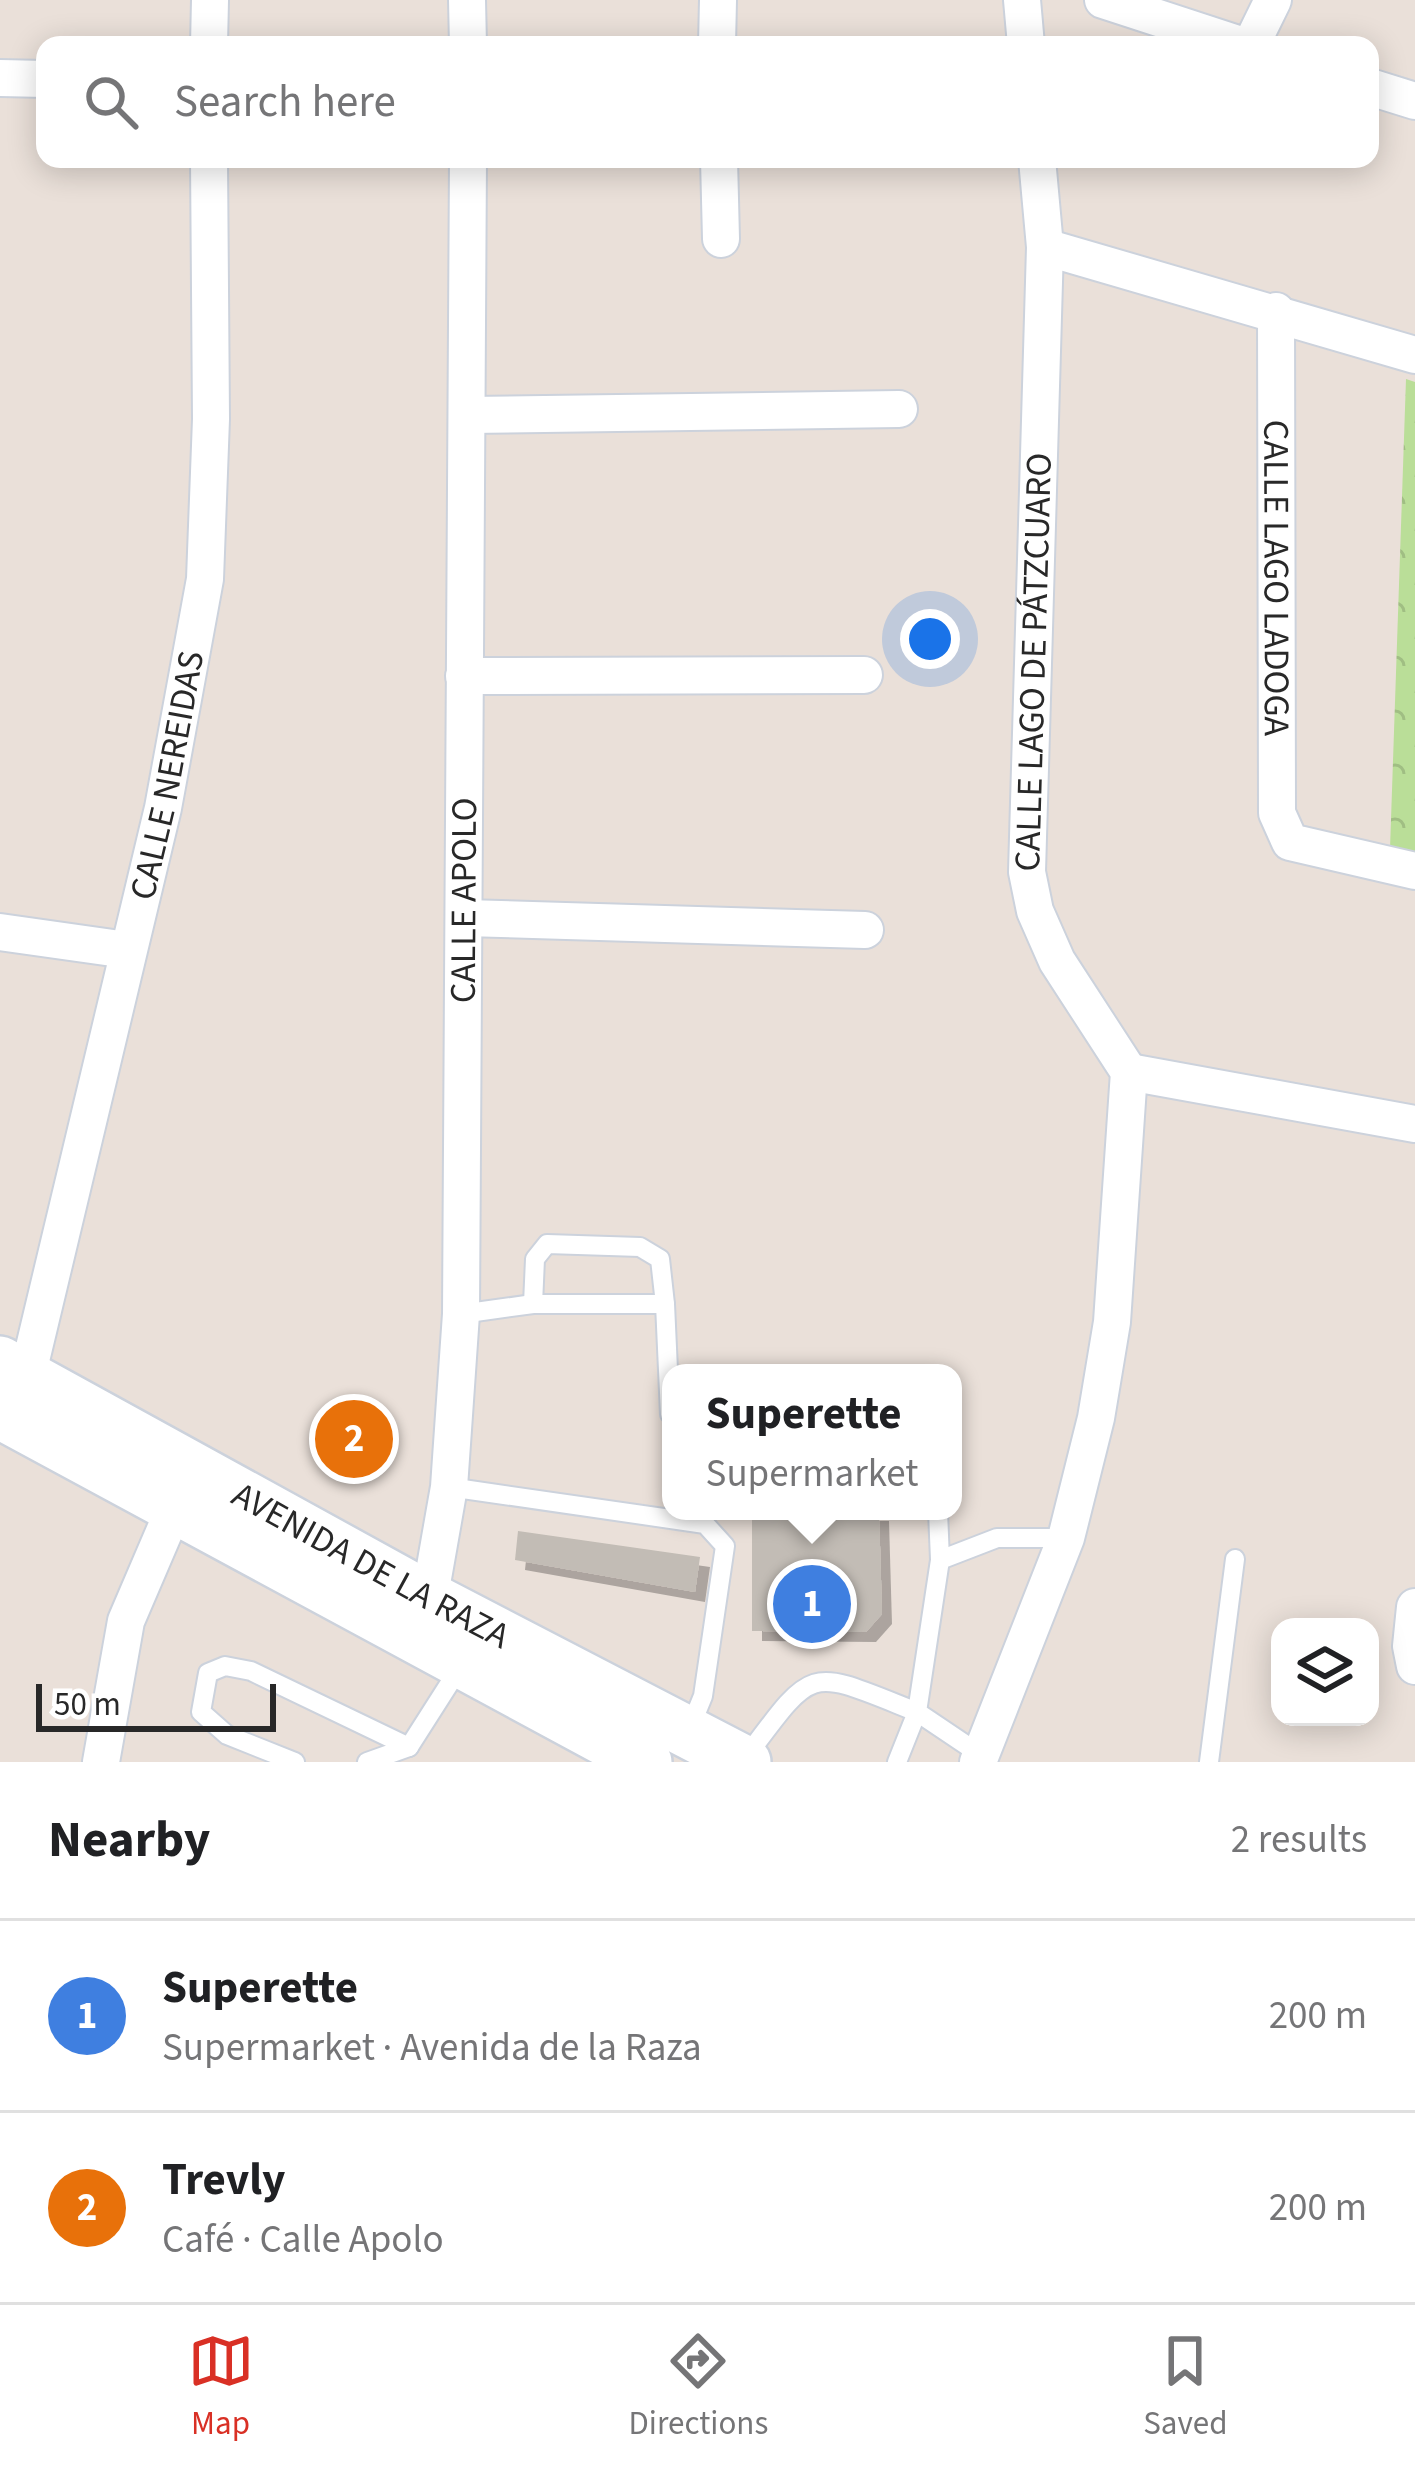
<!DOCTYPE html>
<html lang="en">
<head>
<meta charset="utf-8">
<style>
  body { margin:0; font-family:"Source Sans 3",sans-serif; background:#f2f2f2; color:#202124 }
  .controls { position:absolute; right:36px; bottom:36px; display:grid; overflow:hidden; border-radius:24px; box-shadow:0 6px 30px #0003 }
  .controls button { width:108px; height:108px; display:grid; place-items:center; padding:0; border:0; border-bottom:3px solid #e0e0e0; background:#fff; color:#202124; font:60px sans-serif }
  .scale { position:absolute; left:36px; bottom:30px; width:240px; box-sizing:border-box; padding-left:12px; border:6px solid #282828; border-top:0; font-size:33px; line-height:42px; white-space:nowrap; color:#282828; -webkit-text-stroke:9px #fff; paint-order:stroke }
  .you { position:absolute; left:930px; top:639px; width:42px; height:42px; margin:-30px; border:9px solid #fff; border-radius:50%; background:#1a73e8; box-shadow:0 0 0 18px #1a73e833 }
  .badge { display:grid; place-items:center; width:78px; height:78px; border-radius:50%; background:#d93025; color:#fff; font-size:39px; font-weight:700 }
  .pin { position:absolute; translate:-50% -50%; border:6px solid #fff; box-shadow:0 3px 12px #0006 }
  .popup { position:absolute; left:662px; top:1364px; width:300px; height:156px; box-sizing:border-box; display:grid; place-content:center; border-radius:24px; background:#fff; filter:drop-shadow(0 3px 9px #0005); font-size:39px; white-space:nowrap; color:#757577 }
  .popup b { font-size:45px; color:#202124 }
  .popup::after { content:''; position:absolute; left:50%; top:100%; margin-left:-24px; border:24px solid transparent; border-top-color:#fff }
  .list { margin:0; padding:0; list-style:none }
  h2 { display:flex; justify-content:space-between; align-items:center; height:156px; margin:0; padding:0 48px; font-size:51px }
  h2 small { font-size:39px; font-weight:400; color:#757577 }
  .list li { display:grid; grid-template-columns:78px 1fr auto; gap:36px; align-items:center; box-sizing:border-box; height:192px; padding:0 48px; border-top:3px solid #e0e0e0 }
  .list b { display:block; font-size:45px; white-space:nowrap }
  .list p { margin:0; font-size:39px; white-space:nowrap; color:#757577 }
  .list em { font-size:39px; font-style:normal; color:#757577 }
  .icon { flex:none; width:66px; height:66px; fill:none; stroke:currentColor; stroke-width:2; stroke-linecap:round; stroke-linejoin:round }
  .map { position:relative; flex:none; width:1415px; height:1762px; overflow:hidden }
  .search { position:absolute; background:#fff; box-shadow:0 6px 30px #0003; left:36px; right:36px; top:36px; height:132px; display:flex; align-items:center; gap:30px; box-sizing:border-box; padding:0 42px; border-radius:24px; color:#757577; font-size:45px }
  .sheet { height:540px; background:#fff }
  nav { display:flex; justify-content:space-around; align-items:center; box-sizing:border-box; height:168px; border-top:3px solid #e0e0e0; background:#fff; font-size:33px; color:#757577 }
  nav a { display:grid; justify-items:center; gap:6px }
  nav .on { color:#d93025 }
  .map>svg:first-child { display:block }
</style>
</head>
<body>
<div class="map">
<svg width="1415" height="1762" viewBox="0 0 1415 1762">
  <defs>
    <pattern id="park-crowns" width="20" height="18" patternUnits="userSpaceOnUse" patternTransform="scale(3)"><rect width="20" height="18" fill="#bade98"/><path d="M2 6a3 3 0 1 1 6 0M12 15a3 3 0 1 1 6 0" fill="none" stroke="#a0be83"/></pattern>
    <filter id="shadow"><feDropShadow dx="10" dy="10" stdDeviation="0" flood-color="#0004"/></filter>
  </defs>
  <rect width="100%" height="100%" fill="#eae0d9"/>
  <polygon fill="url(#park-crowns)" points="1406,379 1415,382 1415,854 1390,849"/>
  <g fill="#c2bcb5" filter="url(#shadow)">
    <polygon points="752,1511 879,1511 882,1614 866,1632 752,1631"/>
    <polygon points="518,1531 700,1557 695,1592 515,1560"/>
  </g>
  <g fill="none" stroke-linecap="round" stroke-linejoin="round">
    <defs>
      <g id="service">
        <polyline points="533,1304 535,1259 547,1244 640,1247 660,1259 665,1304"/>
        <polyline points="461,1314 533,1304 665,1304 670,1414"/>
        <polyline points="449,1487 705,1524 725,1546 703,1696 690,1728"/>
        <polyline points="938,1511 940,1560"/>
        <polyline points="981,1755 917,1712 940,1560 997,1538 1066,1538"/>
        <path d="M743 1761C816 1663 806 1668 917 1712L897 1762"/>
        <polyline points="295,1762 227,1735 201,1712 208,1673 225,1666 251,1671 409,1747"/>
        <polyline points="367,1762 409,1747 460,1667"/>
        <polyline points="1209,1762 1235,1559"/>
      </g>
      <g id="minor">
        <polyline points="467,0 468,45"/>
        <polyline points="1022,0 1026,45"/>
        <polyline points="1103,0 1241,45"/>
        <polyline points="209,45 210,0"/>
        <polyline points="717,45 718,0"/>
        <polyline points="1251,45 1273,0"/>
        <polyline points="0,78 45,79"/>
        <polyline points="1370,87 1415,101"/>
        <polyline points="719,159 721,239"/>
        <polyline points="1045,247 1415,355"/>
        <path id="s1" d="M1276 311 1277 813 1290 842 1415 871"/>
        <polyline points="468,415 899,409"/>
        <polyline points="464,676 864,675"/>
        <polyline points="465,918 865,930"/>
        <polyline points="0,932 127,950"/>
        <polyline points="1129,1072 1415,1124"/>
        <path id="s2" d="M27 1377 163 808 205 579 211 419 209 159"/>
        <polyline points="1415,1607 1411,1646 1415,1666"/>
        <path id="s3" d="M426 1618 449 1487 461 1314 468 159"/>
        <polyline points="101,1762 126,1621 174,1509"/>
        <path id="s4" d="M978 1762 1066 1538 1096 1418 1112 1322 1129 1072 1057 961 1035 911 1027 872 1045 247 1037 159"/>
      </g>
      <g id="secondary">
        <path id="s5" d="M0 1362 431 1599 745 1762"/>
        <polyline points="0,1413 646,1762"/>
      </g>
    </defs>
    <use href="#service" stroke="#ccd2dc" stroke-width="22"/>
    <use href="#minor" stroke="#ccd2dc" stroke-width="40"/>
    <use href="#secondary" stroke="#ccd2dc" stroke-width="56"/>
    <use href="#service" stroke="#fff" stroke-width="18"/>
    <use href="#minor" stroke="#fff" stroke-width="36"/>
    <use href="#secondary" stroke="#fff" stroke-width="51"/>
  </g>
  <g text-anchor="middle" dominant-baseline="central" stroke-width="10" stroke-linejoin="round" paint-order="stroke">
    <g font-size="36" fill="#282828" stroke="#fff">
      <text stroke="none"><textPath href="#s1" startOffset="267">CALLE LAGO LADOGA</textPath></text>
      <text stroke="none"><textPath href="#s4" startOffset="1149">CALLE LAGO DE PÁTZCUARO</textPath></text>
      <text stroke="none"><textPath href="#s2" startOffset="618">CALLE NEREIDAS</textPath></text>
      <text stroke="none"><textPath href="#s3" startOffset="720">CALLE APOLO</textPath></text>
      <text stroke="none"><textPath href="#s5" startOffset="423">AVENIDA DE LA RAZA</textPath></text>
    </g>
  </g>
</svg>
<div class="controls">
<button><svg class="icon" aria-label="layers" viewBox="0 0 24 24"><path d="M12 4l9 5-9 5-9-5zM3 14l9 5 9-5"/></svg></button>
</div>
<div class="scale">50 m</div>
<div class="you"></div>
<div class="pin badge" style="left:812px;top:1604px;background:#3f7fe0">1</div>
<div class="popup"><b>Superette</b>Supermarket</div>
<div class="pin badge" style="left:354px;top:1439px;background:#e8710a">2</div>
<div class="search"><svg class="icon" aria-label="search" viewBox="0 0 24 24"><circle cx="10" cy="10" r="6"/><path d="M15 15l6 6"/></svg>Search here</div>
</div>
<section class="sheet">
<h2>Nearby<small>2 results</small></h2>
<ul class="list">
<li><span class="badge" style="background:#3f7fe0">1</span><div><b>Superette</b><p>Supermarket · Avenida de la Raza</p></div><em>200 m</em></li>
<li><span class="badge" style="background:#e8710a">2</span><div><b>Trevly</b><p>Café · Calle Apolo</p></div><em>200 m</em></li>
</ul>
</section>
<nav>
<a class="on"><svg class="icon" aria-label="map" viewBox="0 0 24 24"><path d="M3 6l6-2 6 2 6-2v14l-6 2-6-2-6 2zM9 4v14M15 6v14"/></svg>Map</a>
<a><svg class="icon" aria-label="directions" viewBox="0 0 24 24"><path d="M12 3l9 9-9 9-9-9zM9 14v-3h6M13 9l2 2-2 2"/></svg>Directions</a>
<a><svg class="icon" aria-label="saved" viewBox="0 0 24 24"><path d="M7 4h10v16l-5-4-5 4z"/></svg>Saved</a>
</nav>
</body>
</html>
